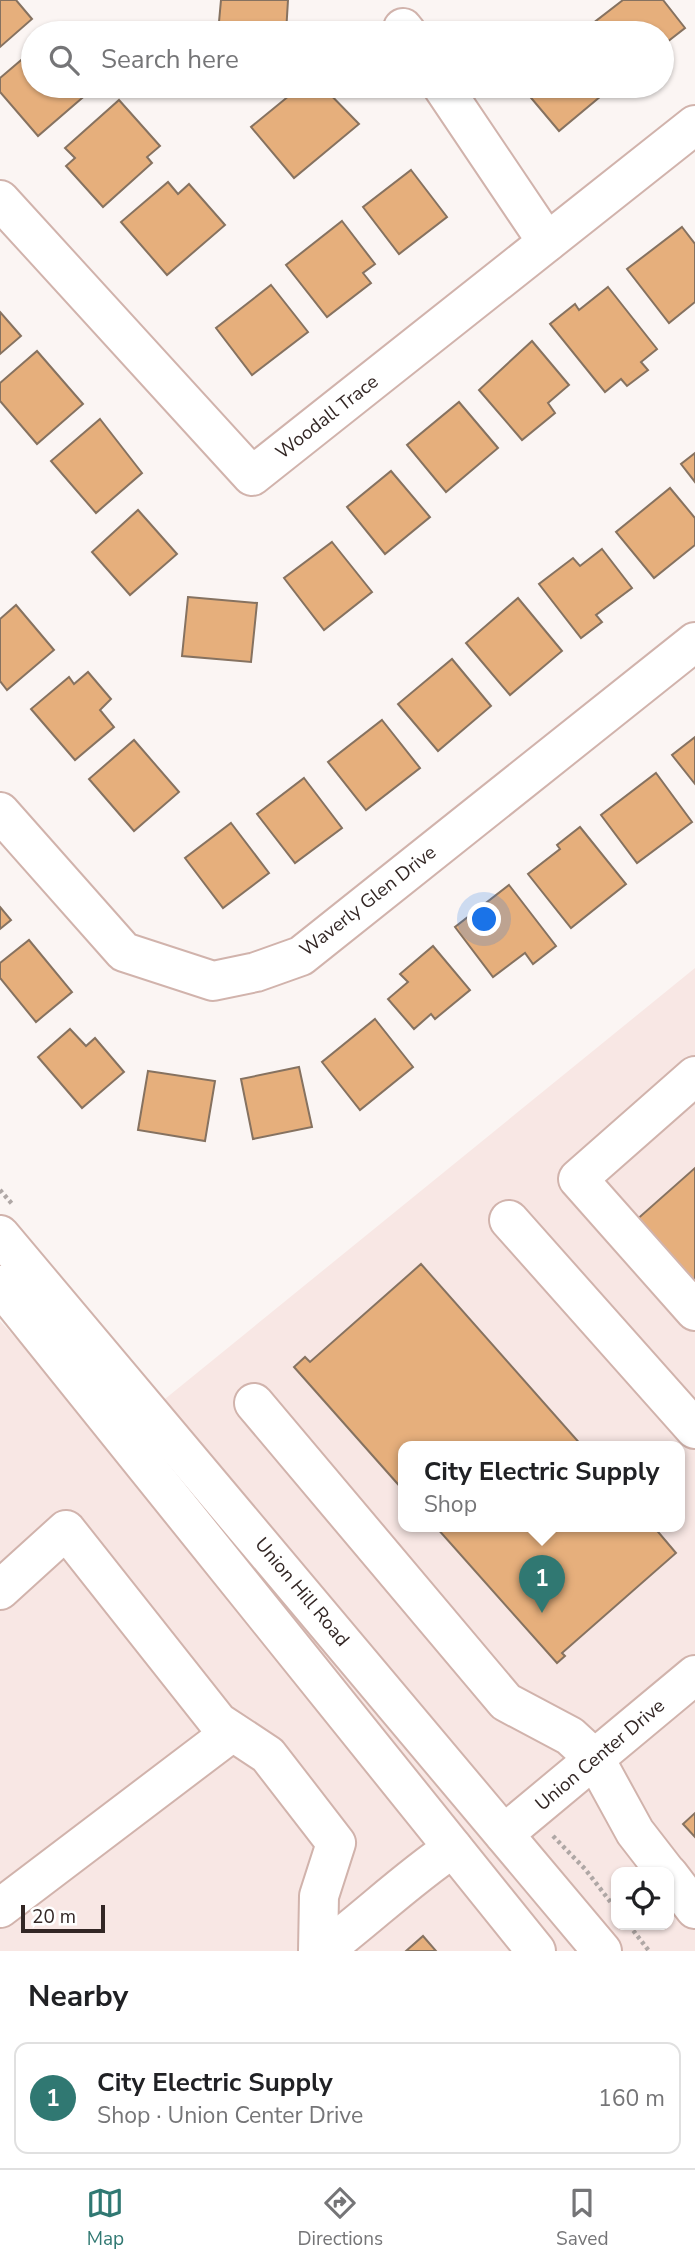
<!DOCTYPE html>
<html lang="en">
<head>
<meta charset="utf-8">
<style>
  body { margin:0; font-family:"Nunito Sans",sans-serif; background:#f2f2f2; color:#202124 }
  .controls { position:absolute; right:21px; bottom:21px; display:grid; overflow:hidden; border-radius:14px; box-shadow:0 2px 5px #0004 }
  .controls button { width:63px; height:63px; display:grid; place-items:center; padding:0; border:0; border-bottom:2px solid #e0e0e0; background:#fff; color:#202124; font:35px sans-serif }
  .scale { position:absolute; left:21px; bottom:18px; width:84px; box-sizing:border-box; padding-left:7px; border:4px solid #332725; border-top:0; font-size:19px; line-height:24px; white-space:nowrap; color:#332725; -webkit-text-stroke:5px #fff; paint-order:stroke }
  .you { position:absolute; left:485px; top:920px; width:24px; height:24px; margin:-18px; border:5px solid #fff; border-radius:50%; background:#1a73e8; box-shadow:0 0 0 10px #1a73e833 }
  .badge { display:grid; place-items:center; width:46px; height:46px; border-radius:50%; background:#307872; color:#fff; font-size:23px; font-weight:700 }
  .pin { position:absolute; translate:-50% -58px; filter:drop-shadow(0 2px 4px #0008) }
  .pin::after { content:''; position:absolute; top:37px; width:24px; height:21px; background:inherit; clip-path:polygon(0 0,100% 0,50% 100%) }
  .popup { position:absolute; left:398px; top:1441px; width:287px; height:91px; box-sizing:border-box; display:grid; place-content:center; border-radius:14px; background:#fff; filter:drop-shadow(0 2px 5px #0005); font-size:23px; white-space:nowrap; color:#757577 }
  .popup b { font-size:26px; color:#202124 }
  .popup::after { content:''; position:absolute; left:50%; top:100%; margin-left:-14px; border:14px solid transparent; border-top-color:#fff }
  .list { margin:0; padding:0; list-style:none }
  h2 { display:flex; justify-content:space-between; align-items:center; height:91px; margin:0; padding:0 28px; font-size:30px }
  h2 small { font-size:23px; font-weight:400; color:#757577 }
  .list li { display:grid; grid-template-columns:46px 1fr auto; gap:21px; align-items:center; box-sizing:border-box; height:112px; margin:0 14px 14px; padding:0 14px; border:2px solid #e0e0e0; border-radius:14px }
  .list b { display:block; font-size:26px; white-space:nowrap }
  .list p { margin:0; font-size:23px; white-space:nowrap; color:#757577 }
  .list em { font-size:23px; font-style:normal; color:#757577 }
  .icon { flex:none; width:38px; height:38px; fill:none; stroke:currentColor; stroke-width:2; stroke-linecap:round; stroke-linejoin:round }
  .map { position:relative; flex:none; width:695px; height:1951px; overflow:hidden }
  .search { position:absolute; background:#fff; box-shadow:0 2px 5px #0004; left:21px; right:21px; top:21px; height:77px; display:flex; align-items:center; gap:18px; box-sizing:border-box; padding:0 24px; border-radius:38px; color:#757577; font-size:26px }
  .sheet { height:217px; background:#fff }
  nav { display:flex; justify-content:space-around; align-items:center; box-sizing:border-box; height:98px; border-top:2px solid #e0e0e0; background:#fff; font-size:19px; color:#757577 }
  nav a { display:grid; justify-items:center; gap:4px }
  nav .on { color:#307872 }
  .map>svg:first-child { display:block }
</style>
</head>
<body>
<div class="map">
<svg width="695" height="1951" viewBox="0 0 695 1951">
  <rect width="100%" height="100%" fill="#fbf5f3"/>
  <path fill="#f8e7e4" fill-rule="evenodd" d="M695 968V1951H0V1321L112 1442ZM404 1447H680V1527H404ZM616 1872H669V1925H616Z"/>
  <g fill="#e6af7c" stroke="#867260" stroke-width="2">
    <polygon points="0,0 16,0 32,19 0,47"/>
    <polygon points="221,0 288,0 286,33 223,33 224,22 219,22"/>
    <polygon points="623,0 663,0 685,28 662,46 662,33 600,33 592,24"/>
    <polygon points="33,50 33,86 96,86 38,136 0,92 0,78"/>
    <polygon points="301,86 322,86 359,124 294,178 251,127"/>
    <polygon points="521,86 613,86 559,131"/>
    <polygon points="119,100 160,146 147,157 152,163 103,207 66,166 75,158 65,148"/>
    <polygon points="411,170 447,217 399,254 363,207"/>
    <polygon points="168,182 178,194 189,184 225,225 167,275 121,222"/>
    <polygon points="342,221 375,264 363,273 371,283 327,317 286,265"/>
    <polygon points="682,227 695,244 695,302 669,323 627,269"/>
    <polygon points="271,285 308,332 252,375 216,328"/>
    <polygon points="608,287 657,349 641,362 648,370 627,386 621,379 605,392 550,324 575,304 579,310"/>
    <polygon points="0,312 21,336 0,354"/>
    <polygon points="532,341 569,385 548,403 555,413 522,440 479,390"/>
    <polygon points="37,351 83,404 37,444 0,401 0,383"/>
    <polygon points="459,402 498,448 446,492 407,445"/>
    <polygon points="100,419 142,473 96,513 51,461"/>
    <polygon points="695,453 695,482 681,464"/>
    <polygon points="391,471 430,517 385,554 347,507"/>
    <polygon points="670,488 695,518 695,545 654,578 616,532"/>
    <polygon points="138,510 177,554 130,595 92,552"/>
    <polygon points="332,542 372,592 324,630 284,578"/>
    <polygon points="602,549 632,588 596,615 602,622 581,638 539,584 573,558 580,566"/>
    <polygon points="188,597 257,603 251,662 182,656"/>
    <polygon points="518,598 562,651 510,695 466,643"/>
    <polygon points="16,605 54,650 7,690 0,681 0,619"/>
    <polygon points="452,659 491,706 438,751 398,704"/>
    <polygon points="88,672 111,699 100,710 114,727 75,760 31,709 69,677 74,684"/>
    <polygon points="382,720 420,768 366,810 328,762"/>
    <polygon points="695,737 695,784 672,755"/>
    <polygon points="134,740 179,792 134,831 89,779"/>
    <polygon points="656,773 692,822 637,863 601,815"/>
    <polygon points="304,778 342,828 295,863 257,814"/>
    <polygon points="231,823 269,873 223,908 185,858"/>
    <polygon points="580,827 626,884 571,928 528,874 560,849 557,845"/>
    <polygon points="509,885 556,946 533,964 525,953 493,977 455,927"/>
    <polygon points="0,907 11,920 0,929"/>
    <polygon points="29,940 72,992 36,1022 0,978 0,963"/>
    <polygon points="433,946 470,990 435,1019 431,1014 414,1029 388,999 408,982 400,974"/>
    <polygon points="375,1019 413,1067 360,1110 322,1062"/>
    <polygon points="70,1029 86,1046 95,1038 124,1072 82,1108 38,1057"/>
    <polygon points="299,1067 312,1127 253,1139 241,1079"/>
    <polygon points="148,1071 215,1081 205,1141 138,1130"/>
    <polygon points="695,1168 695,1291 634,1222"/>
    <polygon points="421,1264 583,1447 404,1447 404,1491 294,1367 305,1357 310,1362"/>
    <polygon points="436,1527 654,1527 676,1553 562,1653 565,1656 557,1663"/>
    <polygon points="695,1813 695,1837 683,1824"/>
    <polygon points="423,1936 436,1951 406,1951"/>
  </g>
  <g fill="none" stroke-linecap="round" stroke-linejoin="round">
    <defs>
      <g id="minor">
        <polyline points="403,28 407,33"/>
        <polyline points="442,86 547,242"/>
        <polyline points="0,200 252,476 695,125"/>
        <polyline points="0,812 124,952 213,981 256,972 301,956 695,642"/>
        <polyline points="695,1076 578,1179 695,1311"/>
        <polyline points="509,1220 695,1429"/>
        <polyline points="0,1235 602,1951"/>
        <polyline points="0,1285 536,1951"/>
        <polyline points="254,1403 506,1702 570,1736 595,1759 635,1832 666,1872"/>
        <polyline points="0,1590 66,1530 218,1722 268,1755 336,1843 319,1896 318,1951"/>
        <polyline points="504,1834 695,1675"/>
        <polyline points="669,1875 695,1909"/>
        <polyline points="0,1908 232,1732"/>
        <path d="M323 1951C367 1918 407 1879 453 1848"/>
      </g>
    </defs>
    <use href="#minor" stroke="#d1b3ac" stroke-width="42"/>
    <g stroke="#afa7a5" stroke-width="4.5" stroke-dasharray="3.5 3.5" stroke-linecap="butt">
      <polyline points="0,1190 13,1205"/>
      <polyline points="553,1836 585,1869 616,1909"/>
      <polyline points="629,1925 649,1951"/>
    </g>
    <use href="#minor" stroke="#fff" stroke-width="38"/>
  </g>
  <g text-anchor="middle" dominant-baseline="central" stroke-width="6" stroke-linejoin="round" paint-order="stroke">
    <g font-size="19" fill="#332725" stroke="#fff">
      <text transform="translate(327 417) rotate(-38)">Woodall Trace</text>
      <text transform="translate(368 901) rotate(-38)">Waverly Glen Drive</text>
      <text transform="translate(302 1592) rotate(50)">Union Hill Road</text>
      <text transform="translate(600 1755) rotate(-40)">Union Center Drive</text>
    </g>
  </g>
</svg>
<div class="controls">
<button><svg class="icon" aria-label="locate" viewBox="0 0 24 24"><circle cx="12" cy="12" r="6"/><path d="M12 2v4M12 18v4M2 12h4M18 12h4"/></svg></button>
</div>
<div class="scale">20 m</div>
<div class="you"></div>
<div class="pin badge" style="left:542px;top:1613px">1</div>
<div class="popup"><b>City Electric Supply</b>Shop</div>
<div class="search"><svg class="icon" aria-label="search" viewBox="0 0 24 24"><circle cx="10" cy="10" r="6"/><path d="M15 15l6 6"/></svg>Search here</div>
</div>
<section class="sheet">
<h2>Nearby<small></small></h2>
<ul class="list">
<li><span class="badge">1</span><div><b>City Electric Supply</b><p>Shop · Union Center Drive</p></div><em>160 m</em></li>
</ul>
</section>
<nav>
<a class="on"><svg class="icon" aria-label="map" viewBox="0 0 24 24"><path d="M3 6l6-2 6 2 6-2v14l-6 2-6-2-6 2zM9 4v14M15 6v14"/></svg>Map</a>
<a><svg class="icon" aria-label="directions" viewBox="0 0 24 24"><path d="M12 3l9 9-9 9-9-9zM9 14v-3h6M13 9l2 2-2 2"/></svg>Directions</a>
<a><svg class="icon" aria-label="saved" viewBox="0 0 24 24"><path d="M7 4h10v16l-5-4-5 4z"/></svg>Saved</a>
</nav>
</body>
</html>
